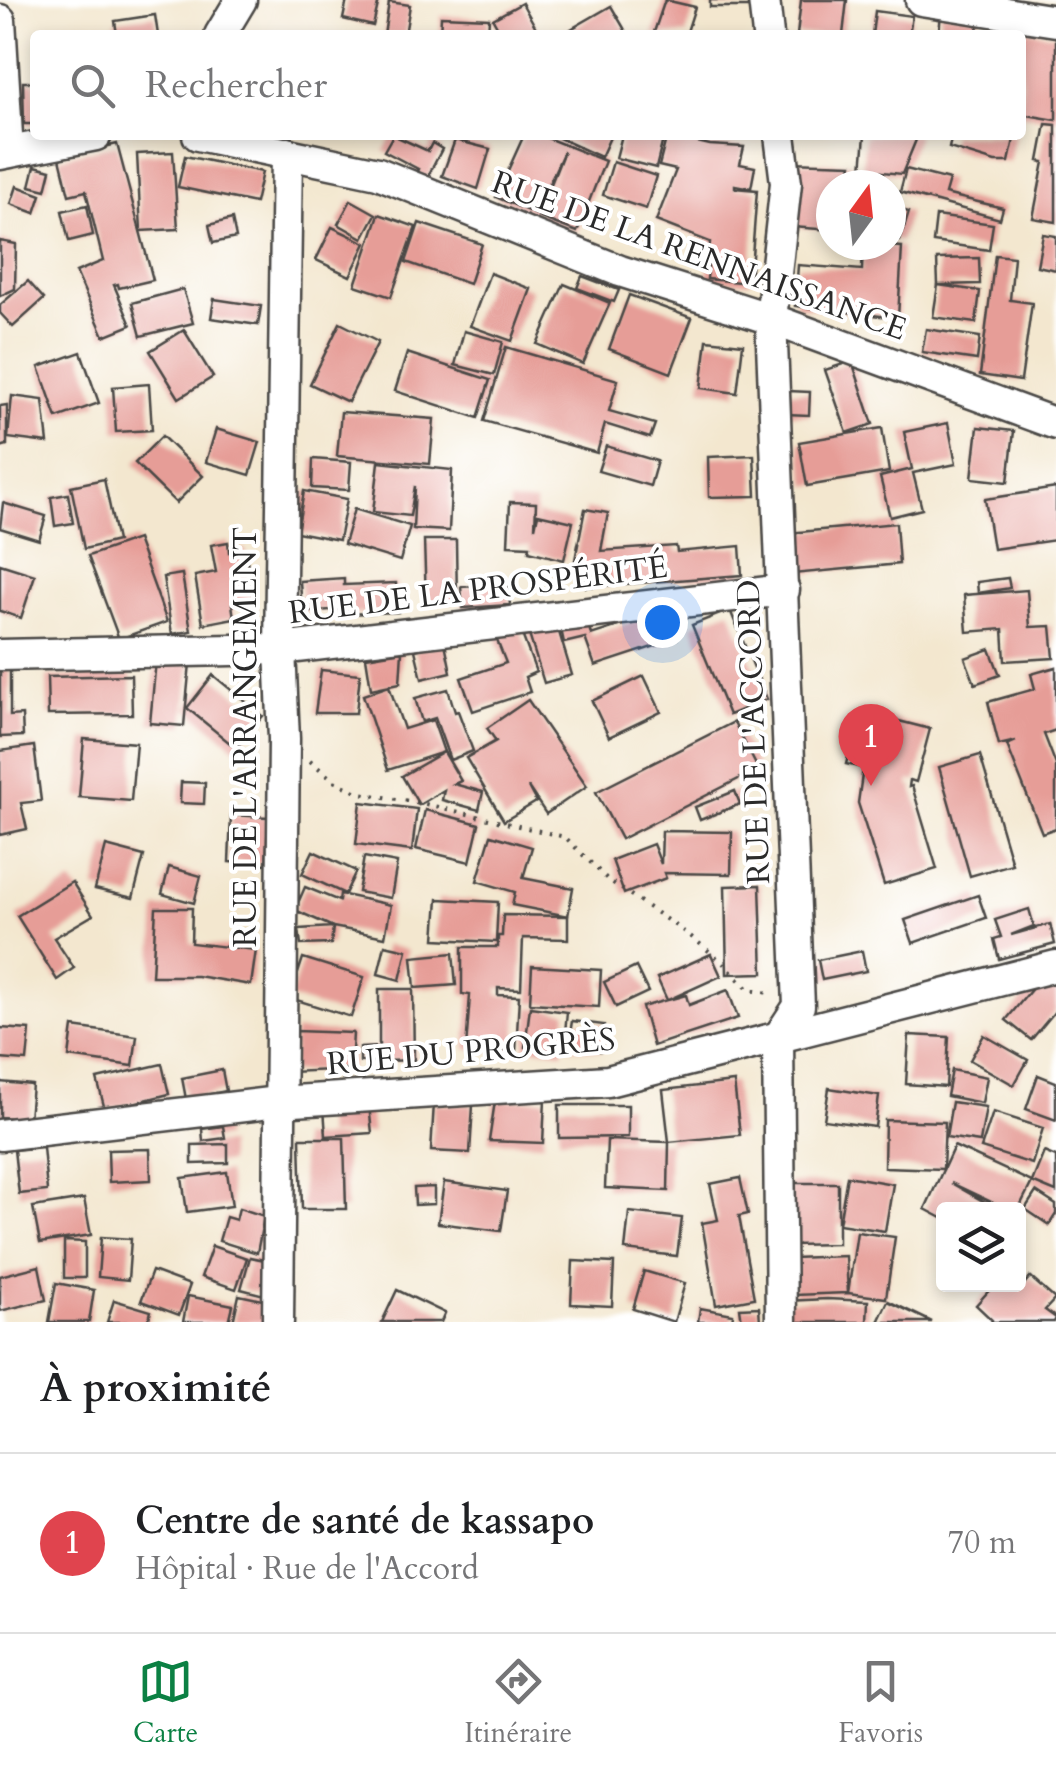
<!DOCTYPE html>
<html lang="fr">
<head>
<meta charset="utf-8">
<style>
  body { margin:0; font-family:Cardo,serif; background:#f2f2f2; color:#202124 }
  .controls { position:absolute; right:30px; bottom:30px; display:grid; overflow:hidden; border-radius:10px; box-shadow:0 5px 15px #0003 }
  .controls button { width:90px; height:90px; display:grid; place-items:center; padding:0; border:0; border-bottom:2px solid #e0e0e0; background:#fff; color:#202124; font:50px sans-serif }
  .compass { position:absolute; left:816px; top:170px; width:90px; height:90px; border-radius:50%; background:#fff; box-shadow:0 5px 15px #0003; rotate:15deg }
  .you { position:absolute; left:662px; top:622px; width:35px; height:35px; margin:-25px; border:8px solid #fff; border-radius:50%; background:#1a73e8; box-shadow:0 0 0 15px #1a73e833 }
  .badge { display:grid; place-items:center; width:65px; height:65px; border-radius:50%; background:#0b8043; color:#fff; font-size:32px; font-weight:700 }
  .pin { position:absolute; translate:-50% -82px; filter:drop-shadow(0 2px 5px #0008) }
  .pin::after { content:''; position:absolute; top:52px; width:35px; height:30px; background:inherit; clip-path:polygon(0 0,100% 0,50% 100%) }
  .list { margin:0; padding:0; list-style:none }
  h2 { display:flex; justify-content:space-between; align-items:center; height:130px; margin:0; padding:0 40px; font-size:42px }
  h2 small { font-size:32px; font-weight:400; color:#757577 }
  .list li { display:grid; grid-template-columns:65px 1fr auto; gap:30px; align-items:center; box-sizing:border-box; height:180px; padding:0 40px; border-top:2px solid #e0e0e0 }
  .list b { display:block; font-size:38px; white-space:nowrap }
  .list p { margin:0; font-size:32px; white-space:nowrap; color:#757577 }
  .list em { font-size:32px; font-style:normal; color:#757577 }
  .icon { flex:none; width:55px; height:55px; fill:none; stroke:currentColor; stroke-width:2; stroke-linecap:round; stroke-linejoin:round }
  .map { position:relative; flex:none; width:1056px; height:1322px; overflow:hidden }
  .search { position:absolute; background:#fff; box-shadow:0 5px 15px #0003; left:30px; right:30px; top:30px; height:110px; display:flex; align-items:center; gap:25px; box-sizing:border-box; padding:0 35px; border-radius:10px; color:#757577; font-size:38px }
  .sheet { height:310px; background:#fff }
  nav { display:flex; justify-content:space-around; align-items:center; box-sizing:border-box; height:140px; border-top:2px solid #e0e0e0; background:#fff; font-size:28px; color:#757577 }
  nav a { display:grid; justify-items:center; gap:5px }
  nav .on { color:#0b8043 }
  .map>svg:first-child { display:block }
</style>
</head>
<body>
<div class="map">
<svg width="1056" height="1322" viewBox="0 0 1056 1322">
  <rect width="100%" height="100%" fill="#fff"/>
  <filter id="ink" filterUnits="userSpaceOnUse"><feTurbulence type="fractalNoise" baseFrequency=".01" numOctaves="2"/><feDisplacementMap in="SourceGraphic" scale="20" xChannelSelector="R" yChannelSelector="G"/><feConvolveMatrix kernelMatrix="1 2 1 2 8 2 1 2 1" color-interpolation-filters="sRGB"/></filter>
  <filter id="wash" filterUnits="userSpaceOnUse"><feTurbulence type="fractalNoise" baseFrequency=".0048" numOctaves="4" result="noise"/><feDisplacementMap in="SourceGraphic" scale="40" xChannelSelector="R" yChannelSelector="G"/><feGaussianBlur stdDeviation="2.25" result="paint"/><feColorMatrix in="noise" values="0 0 0 0 0 0 0 0 0 0 0 0 0 0 0 0 0 1.4 0 .05"/><feComposite in="paint" operator="in"/></filter>
  <g filter="url(#wash)">
    <rect width="100%" height="100%" fill="#f3e7cf"/>
    <g id="blocks">
      <g fill="#e69d97">
        <polygon points="347,0 379,0 373,26 343,19"/>
        <polygon points="665,0 695,7 686,35 653,35"/>
        <rect x="710" y="0" width="38" height="7"/>
        <polygon points="801,0 847,0 843,35 797,35"/>
        <polygon points="389,2 410,5 405,35 384,35"/>
        <polygon points="522,3 540,35 502,35 493,19"/>
        <polygon points="611,6 628,35 574,35 571,29"/>
        <polygon points="875,11 912,16 909,35 872,35"/>
        <polygon points="941,12 979,16 977,35 939,35"/>
        <polygon points="155,15 158,35 117,35 115,21"/>
        <polygon points="441,16 489,18 488,35 440,35"/>
        <polygon points="1021,29 1056,35 1056,120 1021,114"/>
        <polygon points="23,82 35,82 35,124 24,124"/>
        <polygon points="1046,124 1056,125 1056,222 1033,218 1044,162 1039,161"/>
        <polygon points="393,135 428,151 432,143 442,149 427,178 416,172 418,169 384,151"/>
        <polygon points="524,135 540,135 605,161 577,232 538,217 564,151 535,214 496,197"/>
        <polygon points="560,135 611,135 601,157 559,138"/>
        <polygon points="622,135 664,135 656,168 616,158"/>
        <polygon points="667,135 710,145 744,147 740,164 755,167 751,188 735,185 735,188 757,190 750,283 707,279 710,242 656,221 676,170 659,166"/>
        <polygon points="865,135 918,135 902,174 862,170"/>
        <polygon points="952,135 1015,135 1009,162 995,162 949,148"/>
        <polygon points="455,140 490,149 478,189 442,176"/>
        <polygon points="117,144 153,280 119,288 118,284 114,285 131,325 104,336 76,272 103,261 86,191 69,195 60,158"/>
        <polygon points="173,152 178,229 141,231 137,154"/>
        <polygon points="185,156 262,172 255,203 178,187"/>
        <polygon points="613,162 656,176 646,209 603,195"/>
        <polygon points="789,162 852,164 848,185 831,185 831,230 793,227"/>
        <polygon points="35,166 51,170 46,190 30,186"/>
        <polygon points="906,169 949,180 945,194 1003,208 1000,219 900,192"/>
        <polygon points="17,186 41,195 35,213 11,204"/>
        <polygon points="351,200 376,214 363,238 338,224"/>
        <polygon points="87,205 93,235 69,241 62,211"/>
        <polygon points="891,207 909,212 900,241 891,238"/>
        <polygon points="379,214 416,227 391,297 355,285"/>
        <polygon points="936,216 993,224 989,250 933,242"/>
        <polygon points="232,219 236,238 213,243 209,225"/>
        <polygon points="419,223 482,244 469,284 406,262"/>
        <polygon points="332,227 366,243 350,276 316,260"/>
        <polygon points="1043,234 1056,236 1056,270 1037,266"/>
        <polygon points="0,241 16,244 15,289 0,296"/>
        <polygon points="863,245 902,247 898,318 795,306 798,265 862,270"/>
        <polygon points="995,255 1014,257 1010,300 1032,303 1021,381 980,375"/>
        <polygon points="979,258 980,284 938,285 937,259"/>
        <polygon points="490,273 531,289 512,341 470,326"/>
        <polygon points="582,276 619,290 614,302 577,288"/>
        <polygon points="28,281 44,299 13,327 0,313 0,305"/>
        <polygon points="564,284 610,303 583,364 537,344"/>
        <polygon points="938,285 980,291 976,323 933,317"/>
        <polygon points="183,289 193,323 141,336 132,303"/>
        <polygon points="629,295 692,318 671,373 609,349"/>
        <polygon points="214,299 261,306 258,325 211,318"/>
        <polygon points="340,323 378,342 348,402 310,384"/>
        <polygon points="926,329 980,337 977,360 922,352"/>
        <polygon points="184,330 213,377 179,398 150,351"/>
        <polygon points="464,331 503,342 494,375 455,365"/>
        <polygon points="707,340 743,344 737,393 701,388"/>
        <polygon points="506,347 618,380 609,411 655,424 650,438 605,424 597,453 484,421"/>
        <polygon points="81,352 99,403 57,418 39,367"/>
        <polygon points="407,353 490,380 478,418 395,391"/>
        <polygon points="852,361 873,424 847,433 825,370"/>
        <polygon points="149,384 152,430 116,432 113,387"/>
        <polygon points="788,391 810,392 809,415 786,414"/>
        <polygon points="12,396 43,400 48,443 8,438"/>
        <polygon points="7,405 7,445 0,447 0,406"/>
        <polygon points="341,412 434,419 430,464 337,456"/>
        <polygon points="948,423 956,464 913,473 922,509 890,517 880,477 912,469 904,432"/>
        <polygon points="978,427 1014,431 1008,482 972,478"/>
        <polygon points="882,428 889,472 807,486 799,442"/>
        <polygon points="216,429 260,442 250,475 206,462"/>
        <polygon points="162,436 203,476 176,503 135,463"/>
        <polygon points="606,446 657,461 650,486 598,471"/>
        <polygon points="754,455 756,496 709,497 708,457"/>
        <polygon points="313,459 351,462 349,490 312,488"/>
        <polygon points="379,462 452,470 449,531 413,529 415,486 410,516 373,512"/>
        <polygon points="104,479 117,541 84,549 71,486"/>
        <polygon points="1056,488 1056,540 993,549 985,499"/>
        <polygon points="304,491 347,499 339,540 297,532"/>
        <polygon points="68,494 73,523 55,526 51,497"/>
        <polygon points="510,502 536,503 535,528 538,514 573,522 564,560 529,551 530,546 508,545"/>
        <polygon points="3,503 46,516 39,540 0,528"/>
        <polygon points="354,509 410,526 400,561 344,544"/>
        <polygon points="585,509 608,513 601,551 676,546 677,552 740,546 742,575 586,587 584,567 574,565"/>
        <polygon points="896,523 899,564 793,574 789,533"/>
        <polygon points="137,539 167,622 119,639 88,556"/>
        <polygon points="424,540 456,540 457,602 426,602"/>
        <polygon points="228,542 229,552 245,549 254,600 232,604 234,618 203,624 195,576 216,572 211,545"/>
        <polygon points="0,564 35,575 21,618 0,611"/>
        <polygon points="182,574 191,631 172,634 163,577"/>
        <polygon points="344,578 344,585 396,583 398,612 345,614 345,609 302,612 300,581"/>
        <polygon points="1008,578 1010,588 978,593 977,582"/>
        <polygon points="508,584 510,605 463,608 461,587"/>
        <polygon points="1027,590 1030,627 1051,626 1054,658 1005,661 1003,629 967,632 964,595"/>
        <polygon points="668,610 677,639 595,666 585,638 564,643 560,624 587,619 591,635"/>
        <polygon points="730,610 767,699 729,715 692,625"/>
        <polygon points="555,619 572,675 544,683 527,628"/>
        <polygon points="520,629 536,672 525,677 530,692 473,711 461,678 506,663 496,638"/>
        <polygon points="445,643 451,672 422,679 415,650"/>
        <polygon points="990,649 1000,675 975,684 965,658"/>
        <polygon points="402,651 400,683 371,689 366,657"/>
        <polygon points="156,660 190,663 184,726 150,723"/>
        <polygon points="1056,667 1056,730 1044,734 1056,765 1056,828 1042,833 1007,745 1016,741 999,745 988,702 1035,689 1031,674"/>
        <polygon points="10,669 10,716 22,715 23,736 0,737 0,670"/>
        <polygon points="321,670 360,674 356,713 315,713"/>
        <polygon points="131,675 132,714 48,715 47,677"/>
        <polygon points="213,675 263,716 236,748 187,708"/>
        <polygon points="644,676 661,712 609,737 592,701"/>
        <polygon points="389,686 404,729 433,720 444,752 388,770 363,695"/>
        <polygon points="448,689 455,712 458,711 473,751 450,760 435,718 422,722 415,698"/>
        <polygon points="528,700 587,786 546,814 528,787 536,802 504,821 466,758 496,741 487,728"/>
        <polygon points="860,711 930,729 916,782 910,780 909,787 912,786 937,869 884,885 858,803 863,768 846,764"/>
        <polygon points="734,722 758,769 621,839 596,792"/>
        <polygon points="84,739 136,743 131,801 79,797"/>
        <polygon points="34,746 41,801 21,803 27,829 0,835 0,751"/>
        <polygon points="444,752 461,781 454,784 483,792 479,810 442,800 444,790 419,805 402,776"/>
        <polygon points="980,755 1012,864 970,876 939,767"/>
        <polygon points="181,782 205,783 204,804 180,803"/>
        <polygon points="735,791 740,804 700,820 695,807"/>
        <polygon points="361,802 417,809 412,851 356,844"/>
        <polygon points="425,810 479,824 470,862 416,849"/>
        <polygon points="231,815 268,817 266,864 229,862"/>
        <polygon points="662,831 732,832 731,874 664,873 666,878 624,894 612,860 653,844 661,864"/>
        <polygon points="491,835 532,847 523,878 573,888 568,916 512,905 515,892 477,881"/>
        <polygon points="106,846 144,856 133,898 95,889"/>
        <polygon points="313,851 356,871 345,894 302,874"/>
        <polygon points="364,857 397,863 391,898 358,892"/>
        <polygon points="169,867 201,876 194,903 162,894"/>
        <polygon points="72,882 93,915 54,938 74,968 57,980 17,916"/>
        <polygon points="760,885 763,973 727,974 725,886"/>
        <polygon points="305,887 339,901 340,894 391,905 385,937 333,927 331,944 301,945 299,929 333,927 295,910"/>
        <polygon points="978,895 986,918 913,943 905,920"/>
        <polygon points="438,899 498,902 496,942 435,939"/>
        <polygon points="156,908 192,908 191,943 256,950 251,985 197,976 152,976"/>
        <polygon points="1029,909 1034,926 1011,935 1050,924 1055,944 999,959 994,939 1001,937 995,920"/>
        <polygon points="503,915 568,916 568,939 523,938 521,989 498,988 498,995 519,996 516,1052 466,1049 470,995 462,994 462,947 498,947 498,936 502,936"/>
        <polygon points="385,945 407,950 400,980 378,974"/>
        <polygon points="862,951 866,971 822,980 818,960"/>
        <polygon points="453,953 456,985 415,988 412,957"/>
        <polygon points="711,954 721,976 668,1000 686,995 689,1005 728,990 738,1018 653,1046 642,1007 667,1000 657,978"/>
        <polygon points="303,958 364,977 351,1017 290,998"/>
        <polygon points="532,966 601,970 599,1007 530,1003"/>
        <polygon points="636,967 648,992 616,1007 604,982"/>
        <polygon points="1045,973 1056,982 1056,1010 1031,1040 1006,1020"/>
        <polygon points="379,989 413,989 414,1060 360,1062 360,1048 379,1047"/>
        <polygon points="530,1007 567,1012 563,1052 525,1047"/>
        <polygon points="572,1021 604,1025 601,1051 568,1047"/>
        <polygon points="73,1027 137,1036 133,1066 69,1057"/>
        <polygon points="0,1028 30,1030 27,1061 0,1059"/>
        <polygon points="295,1031 353,1033 351,1069 291,1072"/>
        <polygon points="909,1035 949,1037 946,1087 906,1084"/>
        <polygon points="984,1035 1028,1060 1014,1085 970,1060"/>
        <polygon points="162,1064 169,1094 105,1110 97,1079"/>
        <polygon points="222,1070 226,1091 186,1099 182,1078"/>
        <polygon points="952,1070 987,1077 982,1103 947,1096"/>
        <polygon points="1038,1075 1056,1082 1056,1120 1026,1109"/>
        <polygon points="0,1082 32,1085 29,1119 0,1117"/>
        <polygon points="734,1082 740,1135 669,1142 663,1090"/>
        <polygon points="829,1088 879,1096 875,1127 824,1120"/>
        <polygon points="545,1099 543,1143 489,1141 495,1101"/>
        <polygon points="952,1102 986,1107 980,1142 946,1137"/>
        <polygon points="434,1103 473,1105 470,1153 431,1151"/>
        <polygon points="369,1105 372,1133 326,1136 324,1108"/>
        <polygon points="559,1105 628,1105 628,1137 559,1138"/>
        <polygon points="993,1112 1043,1128 1032,1164 981,1148"/>
        <polygon points="885,1120 945,1122 943,1169 884,1167"/>
        <polygon points="223,1126 225,1138 203,1141 202,1129"/>
        <polygon points="300,1138 344,1138 346,1209 302,1209"/>
        <polygon points="607,1140 669,1142 668,1191 605,1188"/>
        <polygon points="228,1144 228,1163 192,1164 192,1145"/>
        <polygon points="954,1146 1032,1182 1018,1210 1008,1210 951,1183 988,1204 985,1210 944,1210 944,1219 925,1209"/>
        <polygon points="43,1147 47,1191 19,1194 14,1150"/>
        <polygon points="150,1149 151,1180 109,1182 108,1150"/>
        <polygon points="1044,1152 1056,1157 1056,1192 1032,1182"/>
        <polygon points="227,1172 232,1206 187,1212 182,1178"/>
        <polygon points="847,1176 893,1184 885,1231 839,1224"/>
        <polygon points="740,1178 748,1214 739,1216 754,1298 716,1305 702,1223 718,1220 710,1184"/>
        <polygon points="444,1182 507,1191 501,1231 438,1223"/>
        <polygon points="789,1183 838,1183 838,1244 790,1245"/>
        <polygon points="434,1187 434,1204 415,1205 414,1188"/>
        <polygon points="1036,1192 1056,1205 1056,1214 1049,1225 1025,1209"/>
        <polygon points="84,1199 91,1235 40,1243 33,1207"/>
        <polygon points="239,1208 264,1216 257,1253 219,1241 226,1217 236,1220"/>
        <polygon points="629,1212 682,1218 677,1256 625,1250"/>
        <polygon points="857,1232 895,1237 886,1298 848,1293 794,1295 792,1258 846,1256 848,1293"/>
        <polygon points="101,1237 131,1239 128,1280 98,1277"/>
        <polygon points="64,1241 85,1242 85,1278 64,1278"/>
        <polygon points="212,1246 247,1258 236,1289 201,1277"/>
        <polygon points="250,1257 269,1261 264,1295 241,1289"/>
        <polygon points="573,1261 614,1263 612,1306 571,1304"/>
        <polygon points="39,1266 46,1300 0,1311 0,1276"/>
        <polygon points="152,1271 190,1285 179,1315 141,1301"/>
        <polygon points="644,1271 685,1283 674,1322 633,1309"/>
        <polygon points="1030,1277 1055,1299 1045,1310 1056,1318 1054,1322 991,1322 992,1320 976,1305 995,1284 1017,1284 1021,1288"/>
        <polygon points="56,1283 94,1290 89,1322 49,1322"/>
        <polygon points="397,1290 445,1313 441,1322 382,1322"/>
        <polygon points="239,1295 272,1302 268,1322 233,1322"/>
        <polygon points="188,1296 233,1305 229,1322 183,1322"/>
        <polygon points="827,1299 868,1301 867,1322 787,1322 785,1301"/>
        <polygon points="114,1300 151,1311 148,1322 107,1322"/>
        <polygon points="888,1301 932,1322 878,1322"/>
        <polygon points="759,1307 760,1322 742,1322 740,1308"/>
        <polygon points="700,1308 733,1314 732,1322 698,1322"/>
      </g>
    </g>
  </g>
  <g filter="url(#ink)">
    <use href="#blocks" fill-opacity="0" stroke="#494744" stroke-width="2.5"/>
    <g fill="none" stroke-linecap="round" stroke-linejoin="round">
      <defs>
        <g id="minor">
          <polyline points="764,0 768,35"/>
          <polyline points="921,0 1056,21"/>
          <polyline points="0,20 8,152"/>
          <polyline points="220,35 241,0"/>
          <polyline points="198,135 378,173 620,271 771,319 1056,424"/>
          <polyline points="780,135 786,183 771,319 799,1006 778,1038 781,1322"/>
          <polyline points="0,154 96,135"/>
          <polyline points="0,655 280,649 784,590"/>
          <polyline points="0,1135 278,1102 608,1081 1056,966"/>
          <polyline points="278,1322 284,739 280,649 287,153"/>
        </g>
      </defs>
      <use href="#minor" stroke="#494744" stroke-width="35"/>
      <polyline stroke="#494744" stroke-width="4" stroke-dasharray="2.5 8" stroke-linecap="butt" points="310,761 336,782 360,793 421,803 565,837 607,879 689,935 720,960 749,990 769,993"/>
      <use href="#minor" stroke="#fff" stroke-width="30"/>
    </g>
  </g>
  <g text-anchor="middle" dominant-baseline="central" stroke-width="8" stroke-linejoin="round" paint-order="stroke">
    <g font-size="32" fill="#2b2b2b" stroke="#fff">
      <text transform="translate(699 256) rotate(20)">RUE DE LA RENNAISSANCE</text>
      <text transform="translate(478 590) rotate(-7)">RUE DE LA PROSPÉRITÉ</text>
      <text transform="translate(754 732) rotate(-92)">RUE DE L'ACCORD</text>
      <text transform="translate(246 737) rotate(-90)">RUE DE L'ARRANGEMENT</text>
      <text transform="translate(471 1052) rotate(-5)">RUE DU PROGRÈS</text>
    </g>
  </g>
</svg>
<div class="controls">
<button><svg class="icon" aria-label="layers" viewBox="0 0 24 24"><path d="M12 4l9 5-9 5-9-5zM3 14l9 5 9-5"/></svg></button>
</div>
<svg class="compass" viewBox="-18 -18 36 36"><path d="M0-13l5 13h-10z" fill="#e53935"/><path d="M0 13l5-13h-10z" fill="#757577"/></svg>
<div class="you"></div>
<div class="pin badge" style="left:871px;top:786px;background:#e0444e">1</div>
<div class="search"><svg class="icon" aria-label="search" viewBox="0 0 24 24"><circle cx="10" cy="10" r="6"/><path d="M15 15l6 6"/></svg>Rechercher</div>
</div>
<section class="sheet">
<h2>À proximité<small></small></h2>
<ul class="list">
<li><span class="badge" style="background:#e0444e">1</span><div><b>Centre de santé de kassapo</b><p>Hôpital · Rue de l'Accord</p></div><em>70 m</em></li>
</ul>
</section>
<nav>
<a class="on"><svg class="icon" aria-label="map" viewBox="0 0 24 24"><path d="M3 6l6-2 6 2 6-2v14l-6 2-6-2-6 2zM9 4v14M15 6v14"/></svg>Carte</a>
<a><svg class="icon" aria-label="directions" viewBox="0 0 24 24"><path d="M12 3l9 9-9 9-9-9zM9 14v-3h6M13 9l2 2-2 2"/></svg>Itinéraire</a>
<a><svg class="icon" aria-label="saved" viewBox="0 0 24 24"><path d="M7 4h10v16l-5-4-5 4z"/></svg>Favoris</a>
</nav>
</body>
</html>
